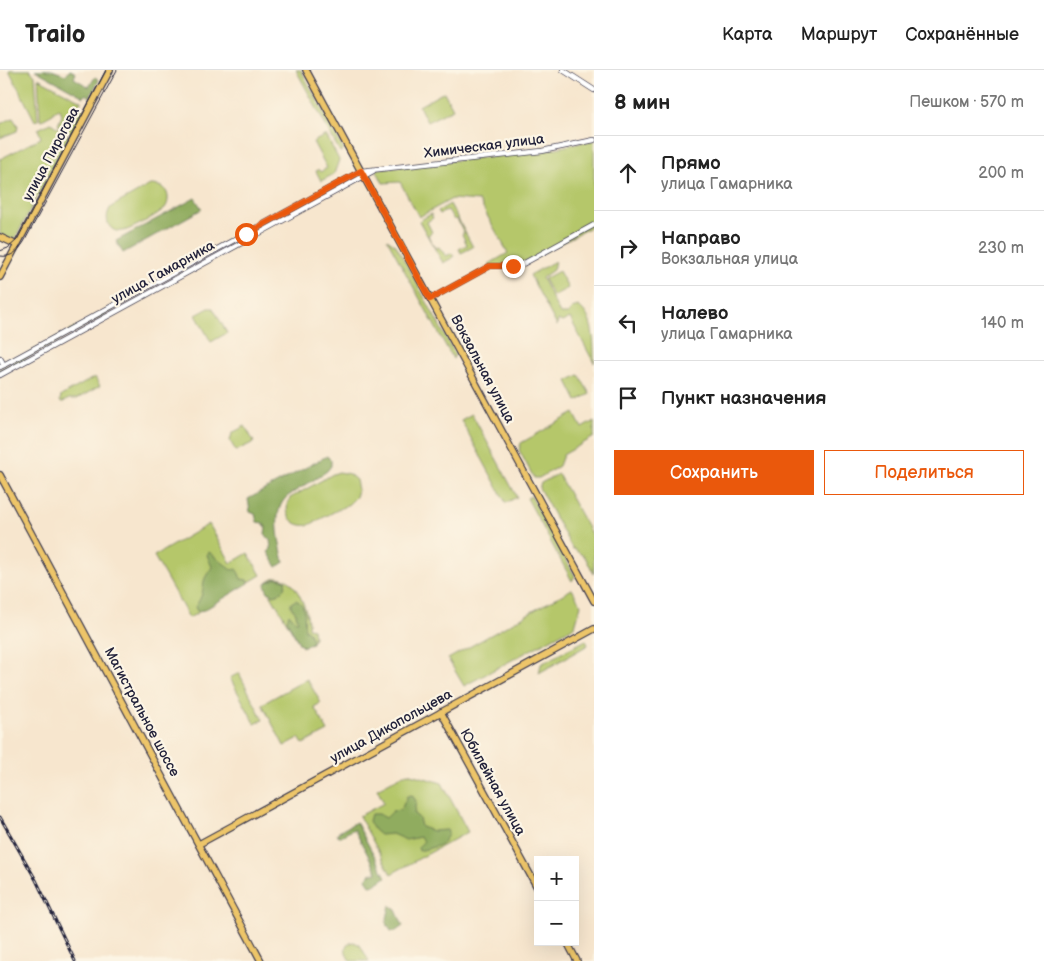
<!DOCTYPE html>
<html lang="ru">
<head>
<meta charset="utf-8">
<style>
  body { margin:0; font-family:"Balsamiq Sans",sans-serif; background:#f2f2f2; color:#222 }
  .controls { position:absolute; right:15px; bottom:15px; display:grid; overflow:hidden; border-radius:0px; box-shadow:0 5px 20px #0002 }
  .controls button { width:45px; height:45px; display:grid; place-items:center; padding:0; border:0; border-bottom:1px solid #e0e0e0; background:#fff; color:#222; font:25px sans-serif }
  .stop { position:absolute; width:15px; height:15px; margin:-11px; border:4px solid #ea580c; border-radius:50%; background:#fff }
  .stop.end { background:#ea580c; border-color:#fff; box-shadow:0 1px 5px #0008 }
  .list { margin:0; padding:0; list-style:none }
  h2 { display:flex; justify-content:space-between; align-items:center; height:65px; margin:0; padding:0 20px; font-size:21px }
  h2 small { font-size:16px; font-weight:400; color:#767676 }
  .list li { display:grid; grid-template-columns:32px 1fr auto; gap:15px; align-items:center; box-sizing:border-box; height:75px; padding:0 20px; border-top:1px solid #e0e0e0 }
  .list b { display:block; font-size:19px; white-space:nowrap }
  .list p { margin:0; font-size:16px; white-space:nowrap; color:#767676 }
  .list em { font-size:16px; font-style:normal; color:#767676 }
  .actions { display:flex; gap:10px; padding:15px 20px }
  .actions a { flex:1; padding:11px 0; border:1px solid #ea580c; border-radius:0px; text-align:center; font-size:18px; color:#ea580c }
  .actions .main { background:#ea580c; color:#fff }
  .icon { flex:none; width:28px; height:28px; fill:none; stroke:currentColor; stroke-width:2; stroke-linecap:round; stroke-linejoin:round }
  .map { position:relative; flex:none; width:594px; height:891px; overflow:hidden }
  header { display:flex; align-items:center; gap:30px; box-sizing:border-box; height:70px; padding:0 25px; background:#fff; border-bottom:1px solid #e0e0e0 }
  header strong { font-size:24px }
  nav { display:flex; gap:28px; margin-inline-start:auto; font-size:18px }
  main { display:flex }
  aside { flex:1; background:#fff }
  .map>svg:first-child { display:block }
</style>
</head>
<body>
<header>
<strong>Trailo</strong>
<nav><a>Карта</a><a>Маршрут</a><a>Сохранённые</a></nav>
</header>
<main>
<div class="map">
<svg width="594" height="891" viewBox="0 0 594 891">
  <rect width="100%" height="100%" fill="#fcf5e5"/>
  <filter id="ink" filterUnits="userSpaceOnUse"><feTurbulence type="fractalNoise" baseFrequency=".02" numOctaves="2"/><feDisplacementMap in="SourceGraphic" scale="10" xChannelSelector="R" yChannelSelector="G"/><feConvolveMatrix kernelMatrix="1 2 1 2 8 2 1 2 1" color-interpolation-filters="sRGB"/></filter>
  <filter id="wash" filterUnits="userSpaceOnUse"><feTurbulence type="fractalNoise" baseFrequency=".0096" numOctaves="4" result="noise"/><feDisplacementMap in="SourceGraphic" scale="20" xChannelSelector="R" yChannelSelector="G"/><feGaussianBlur stdDeviation="1.12" result="paint"/><feColorMatrix in="noise" values="0 0 0 0 0 0 0 0 0 0 0 0 0 0 0 0 0 1.4 0 .05"/><feComposite in="paint" operator="in"/></filter>
  <g filter="url(#wash)">
    <rect width="100%" height="100%" fill="#f7e6ce"/>
    <g fill="#b5c76b" stroke="#6c7453">
      <polygon points="9,0 30,0 35,6 38,50 35,51"/>
      <polygon points="296,0 301,0 344,80 340,82"/>
      <polygon points="38,8 81,31 78,37 84,40 71,63 58,55 62,45 60,39 53,42 53,44 42,50 40,49"/>
      <polygon points="444,22 453,39 427,52 419,36"/>
      <polygon points="13,48 18,56 17,61 0,68 0,54"/>
      <polygon points="51,53 69,66 16,167 11,170 0,164 0,89 41,68 38,59"/>
      <polygon points="326,65 339,90 334,104 321,111 316,101 318,99 320,102 327,98 313,72"/>
      <polygon points="594,70 594,155 519,196 490,196 489,194 508,183 479,131 452,129 419,147 400,112 383,113 376,99 542,81"/>
      <path d="M150 115C157 115 164 116 167 123 169 128 168 134 165 138 159 144 131 160 123 161 108 164 103 147 111 137Z"/>
      <polygon points="450,134 473,177 461,183 459,179 467,175 462,164 464,163 457,149 454,150 448,140 440,144 438,141"/>
      <polygon points="431,144 433,148 427,152 432,162 428,165 435,178 439,177 446,186 452,183 454,187 443,193 419,151"/>
      <polygon points="387,169 396,175 455,284 453,289"/>
      <path d="M555 191 553 200 542 208 560 244H568L572 238 578 236C594 246 594 272 594 293L570 248 562 252 558 250 557 256 530 205Z"/>
      <polygon points="559,201 568,218 553,226 544,209"/>
      <polygon points="112,238 113,240 0,303 0,299"/>
      <polygon points="209,238 213,238 227,263 211,272 196,245"/>
      <polygon points="579,305 590,324 577,331 567,311"/>
      <polygon points="95,307 100,316 77,329 69,329 61,333 60,330 61,326"/>
      <polygon points="574,343 582,358 594,351 594,367 563,385 559,396 539,408 534,408 519,380 521,373"/>
      <polygon points="472,344 517,427 506,433 461,350"/>
      <polygon points="245,356 254,372 236,381 230,371 232,363"/>
      <path d="M339 402 349 404 356 410 358 420 356 427 349 434 309 455C292 458 282 443 290 428L333 404Z"/>
      <polygon points="558,404 594,469 594,504 585,487 572,478 539,418 541,413"/>
      <polygon points="531,426 575,506 572,511 527,428"/>
      <polygon points="209,454 231,493 248,483 261,505 189,548 154,486"/>
      <path d="M278 507C283 508 289 510 292 514 300 522 310 547 308 558L313 559 314 567 312 573 302 577 300 575 267 518V512L273 508Z"/>
      <polygon points="572,519 581,535 575,556 464,616 448,589"/>
      <polygon points="586,570 588,575 539,603 541,594"/>
      <polygon points="239,603 263,650 255,654 230,608"/>
      <polygon points="307,609 321,633 314,637 328,661 303,674 299,668 284,676 262,634"/>
      <polygon points="407,703 442,713 468,762 391,804 359,746 384,733 377,719"/>
      <path d="M354 872 360 875 369 891H350C345 883 342 874 354 872Z"/>
    </g>
    <g fill="#90ac5f" stroke="#59674d">
      <polygon points="35,0 51,0 66,5 70,0 76,3 74,8 89,17 95,7 99,10 90,27 86,24 84,27"/>
      <polygon points="195,128 202,139 123,183 116,171"/>
      <path d="M327 386 331 390V396L327 401C315 410 301 417 288 426 270 440 280 473 284 492L277 497 268 482 271 479 270 470 265 464 266 457 263 453 257 452 255 444 250 442 248 429Z"/>
      <path d="M209 482 232 500 237 499 241 509 247 510 249 513 204 540 197 541 195 537C203 525 202 524 204 511 205 506 210 501 212 497L207 485Z"/>
      <path d="M277 508 285 510C287 519 281 523 274 525L268 522 265 515 267 512Z"/>
      <path d="M296 530C308 536 303 548 305 560L309 562 312 570 311 573 304 576 300 575 287 550 289 544 296 551H298L295 541 293 540 291 536V533Z"/>
      <polygon points="412,725 416,731 414,744 419,748 421,757 433,761 447,760 448,762 448,765 441,775 419,781 418,777 424,771 420,767 406,770 392,764 380,765 374,760 369,751 371,744 379,744 386,748 393,741 401,740 407,726"/>
      <polygon points="356,752 386,807 376,814 370,815 366,809 370,804 377,802 354,759 339,767 337,763"/>
      <polygon points="390,835 396,840 403,856 396,861 391,861 386,853"/>
    </g>
  </g>
  <g filter="url(#ink)">
    <g fill="none" stroke-linecap="round" stroke-linejoin="round">
      <defs>
        <g id="minor">
          <polyline points="563,0 594,20"/>
          <polyline points="430,229 490,196 519,196 594,155"/>
          <polyline points="0,288 4,295"/>
          <polyline points="0,297 361,101 542,81 594,70"/>
          <polyline points="0,305 373,101"/>
        </g>
        <g id="major">
          <polyline points="306,0 594,531"/>
          <polyline points="0,167 17,175"/>
          <polyline points="0,207 110,0"/>
          <polyline points="0,405 261,891"/>
          <polyline points="441,642 538,819"/>
          <polyline points="199,774 594,559"/>
          <polyline points="567,872 577,891"/>
        </g>
      </defs>
      <use href="#minor" stroke="#423f51" stroke-width="6"/>
      <use href="#major" stroke="#423f51" stroke-width="8"/>
      <use href="#minor" stroke="#fff" stroke-width="4.5"/>
      <use href="#major" stroke="#edc569" stroke-width="5.5"/>
      <g stroke="#22223b" stroke-width="1">
        <polyline points="0,181 8,178 17,170 106,0"/>
        <path d="M0 186C12 188 18 181 24 172L117 0"/>
      </g>
      <defs>
        <polyline id="rail" points="0,747 36,810 75,891"/>
      </defs>
      <use href="#rail" stroke="#22223b" stroke-width="3"/>
      <use href="#rail" stroke="#fcf5e5" stroke-width="1" stroke-dasharray="4" stroke-linecap="butt"/>
    </g>
  </g>
  <g fill="none" stroke-linecap="round" stroke-linejoin="round" filter="url(#ink)">
    <polyline stroke="#ea580c" stroke-width="6" points="246,164 361,101 430,229 490,196 513,196"/>
  </g>
  <g text-anchor="middle" dominant-baseline="central" stroke-width="4.5" stroke-linejoin="round" paint-order="stroke">
    <g font-size="14" fill="#22223b" stroke="#fcf5e5">
      <text transform="translate(484 76) rotate(-7)">Химическая улица</text>
      <text transform="translate(51 84) rotate(-62)">улица Пирогова</text>
      <text transform="translate(163 202) rotate(-29)">улица Гамарника</text>
      <text transform="translate(483 299) rotate(62)">Вокзальная улица</text>
      <text transform="translate(142 642) rotate(62)">Магистральное шоссе</text>
      <text transform="translate(391 656) rotate(-29)">улица Дикопольцева</text>
      <text transform="translate(493 712) rotate(61)">Юбилейная улица</text>
    </g>
  </g>
</svg>
<div class="controls">
<button>+</button>
<button>−</button>
</div>
<div class="stop" style="left:246px;top:164px"></div>
<div class="stop end" style="left:513px;top:196px"></div>
</div>
<aside>
<h2>8 мин<small>Пешком · 570 m</small></h2>
<ul class="list">
<li><svg class="icon" aria-label="ahead" viewBox="0 0 24 24"><path d="M12 20V5M6 11l6-6 6 6"/></svg><div><b>Прямо</b><p>улица Гамарника</p></div><em>200 m</em></li>
<li><svg class="icon" aria-label="right" viewBox="0 0 24 24"><path d="M7 20v-9h11M14 6l5 5-5 5"/></svg><div><b>Направо</b><p>Вокзальная улица</p></div><em>230 m</em></li>
<li><svg class="icon" aria-label="left" viewBox="0 0 24 24"><path d="M17 20v-9H6M10 6l-5 5 5 5"/></svg><div><b>Налево</b><p>улица Гамарника</p></div><em>140 m</em></li>
<li><svg class="icon" aria-label="arrive" viewBox="0 0 24 24"><path d="M6 21V4h12l-3 4 3 4H6"/></svg><div><b>Пункт назначения</b></div></li>
</ul>
<div class="actions"><a class="main">Сохранить</a><a>Поделиться</a></div>
</aside>
</main>
</body>
</html>
